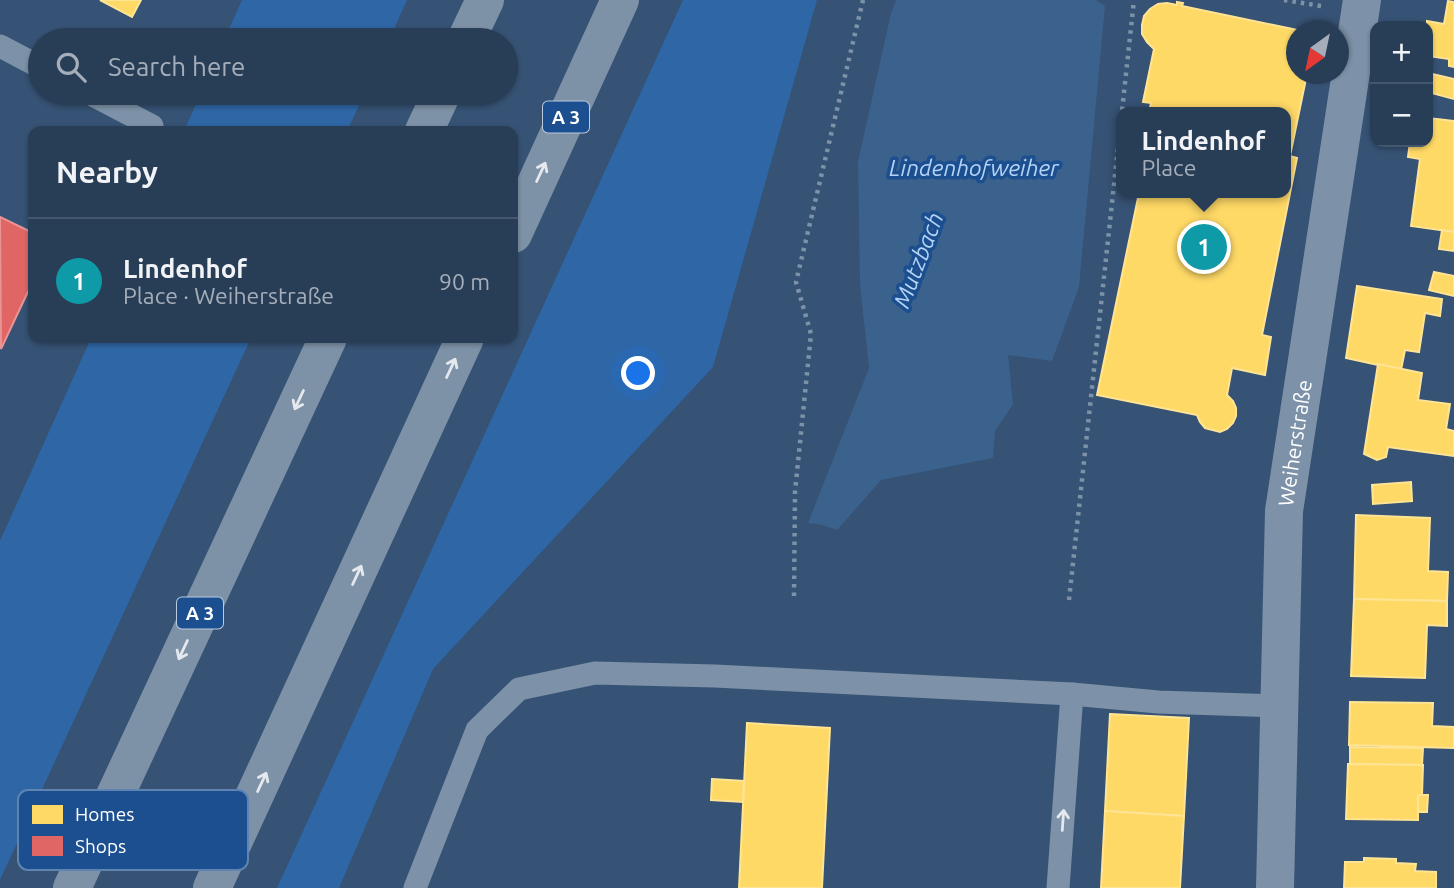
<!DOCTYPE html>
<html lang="en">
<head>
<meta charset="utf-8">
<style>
  body { margin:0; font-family:Ubuntu,sans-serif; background:#344961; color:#f1f3f6 }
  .controls { position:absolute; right:21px; top:21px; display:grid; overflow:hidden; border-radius:14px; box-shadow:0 2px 5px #0004 }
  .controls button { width:63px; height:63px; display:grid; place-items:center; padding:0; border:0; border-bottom:2px solid #44576d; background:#283e57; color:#f1f3f6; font:35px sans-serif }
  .compass { position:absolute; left:1286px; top:21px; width:63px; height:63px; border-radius:50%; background:#283e57; box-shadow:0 2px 5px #0004; rotate:213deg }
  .you { position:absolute; left:639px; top:374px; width:24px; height:24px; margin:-18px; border:5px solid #fff; border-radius:50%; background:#1a73e8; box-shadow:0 0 0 10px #1a73e833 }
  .badge { display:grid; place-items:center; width:46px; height:46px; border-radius:50%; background:#b9c2ce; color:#fff; font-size:23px; font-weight:700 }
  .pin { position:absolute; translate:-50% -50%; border:4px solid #fff; box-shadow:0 2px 7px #0006 }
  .popup { position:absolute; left:1116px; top:107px; width:175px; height:91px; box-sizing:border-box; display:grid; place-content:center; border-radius:14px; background:#283e57; filter:drop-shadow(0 2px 5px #0005); font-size:23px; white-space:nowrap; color:#a5aeba }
  .popup b { font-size:26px; color:#f1f3f6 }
  .popup::after { content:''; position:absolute; left:50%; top:100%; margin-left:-14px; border:14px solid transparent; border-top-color:#283e57 }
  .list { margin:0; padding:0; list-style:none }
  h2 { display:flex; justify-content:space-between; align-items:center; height:91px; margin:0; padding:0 28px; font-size:30px }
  h2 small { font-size:23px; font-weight:400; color:#a5aeba }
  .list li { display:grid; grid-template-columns:46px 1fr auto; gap:21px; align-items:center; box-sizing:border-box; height:126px; padding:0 28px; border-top:2px solid #44576d }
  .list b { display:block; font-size:26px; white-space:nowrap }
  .list p { margin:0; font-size:23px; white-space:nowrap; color:#a5aeba }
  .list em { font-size:23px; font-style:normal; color:#a5aeba }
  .icon { flex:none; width:38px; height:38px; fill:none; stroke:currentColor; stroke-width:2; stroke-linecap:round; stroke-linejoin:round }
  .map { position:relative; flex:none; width:1454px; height:888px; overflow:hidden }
  .search { position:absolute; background:#283e57; box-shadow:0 2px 5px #0004; left:28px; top:28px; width:490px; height:77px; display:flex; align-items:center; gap:18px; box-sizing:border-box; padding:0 24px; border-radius:38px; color:#a5aeba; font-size:26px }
  .panel { position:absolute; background:#283e57; box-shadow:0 2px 5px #0004; left:28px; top:126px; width:490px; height:217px; border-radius:14px }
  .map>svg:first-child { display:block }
</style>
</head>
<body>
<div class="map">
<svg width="1454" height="888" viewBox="0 0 1454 888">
  <rect width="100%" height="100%" fill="#365274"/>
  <g fill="#2f66a5">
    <polygon points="242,0 407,0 389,40 224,40"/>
    <polygon points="683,0 817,0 713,367 433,669 339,888 277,888"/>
    <polygon points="201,93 365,93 347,131 184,131"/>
    <polygon points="91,338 251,338 0,880 0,541"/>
  </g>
  <polygon fill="#3b618d" points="896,0 1096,0 1105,6 1079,287 1052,361 1008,355 1013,404 995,431 993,458 881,480 837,530 818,524 808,523 869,368 860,284 858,162 891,13"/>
  <g fill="#ffd966" stroke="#ffe494" stroke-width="2">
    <polygon points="100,0 141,0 132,17"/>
    <polygon points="1448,1 1454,2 1454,67 1449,66 1449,59 1428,56 1427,21 1444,24"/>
    <polygon points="1177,2 1183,3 1182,6 1307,32 1296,32 1296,74 1307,74 1290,156 1297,158 1262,335 1271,337 1265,375 1232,368 1227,395 1233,401 1236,408 1236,416 1233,423 1227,429 1220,432 1205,428 1200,422 1197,415 1097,395 1139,193 1286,193 1286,112 1149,112 1151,103 1143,102 1154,49 1147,42 1142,34 1142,25 1144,16 1150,9 1158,4 1167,3 1177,5"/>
    <polygon points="1428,73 1454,79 1454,99 1428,92"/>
    <polygon points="1428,118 1454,121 1454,232 1411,226 1420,159 1408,157 1410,142 1428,142"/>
    <polygon points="1442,230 1454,232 1454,251 1439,249"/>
    <polygon points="1434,272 1454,276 1454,296 1429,290"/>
    <polygon points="1357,286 1442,299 1440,316 1425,313 1419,352 1405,350 1401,370 1346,358"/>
    <polygon points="1378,364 1422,373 1418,400 1450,404 1446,429 1454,431 1454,456 1388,447 1386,457 1377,460 1364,454"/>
    <polygon points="1411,482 1412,501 1373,504 1372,485"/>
    <polygon points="1356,515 1430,518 1428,571 1448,572 1447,601 1354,599"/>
    <polygon points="1354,599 1447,601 1447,626 1427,625 1425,678 1351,676"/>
    <polygon points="1350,702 1433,703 1432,726 1454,727 1454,748 1349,745"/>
    <polygon points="1110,714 1189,718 1184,816 1105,811"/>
    <polygon points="747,723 830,728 822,888 739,888"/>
    <polygon points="1350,747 1423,748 1422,765 1350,764"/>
    <polygon points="1348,764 1423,765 1422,795 1418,795 1418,820 1346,819"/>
    <polygon points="712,779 744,781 743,802 711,800"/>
    <polygon points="1418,795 1428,795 1427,812 1418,812"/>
    <polygon points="1105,811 1184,816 1180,888 1101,888"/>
    <polygon points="1364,858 1396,859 1396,863 1416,864 1415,871 1436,872 1436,888 1344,888 1345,862 1364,862"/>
  </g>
  <polygon fill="#e06666" stroke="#e99494" stroke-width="2" points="0,217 33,233 33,281 1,349"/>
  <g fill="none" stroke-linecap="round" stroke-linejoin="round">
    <g stroke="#7d92a8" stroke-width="4.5" stroke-dasharray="3.5 5" stroke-linecap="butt">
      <polyline points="1284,0 1321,6"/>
      <polyline points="794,596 795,492 811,334 796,282 863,0"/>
      <polyline points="1069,600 1134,0"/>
    </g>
    <g stroke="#7d92a8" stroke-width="23">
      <polyline points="0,46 40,67"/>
      <polyline points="89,93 152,126"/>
      <polyline points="415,888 477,730 519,689 595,673 715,676 1072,694 1158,702 1281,706"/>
      <polyline points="1058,888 1072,694"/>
    </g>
    <path stroke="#7d92a8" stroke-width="38" id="s1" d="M1275 888 1284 511 1362 0"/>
    <g stroke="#7e92a7" stroke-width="38">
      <polyline points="466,40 485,0"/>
      <polyline points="424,131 442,93"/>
      <polyline points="513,234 620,0"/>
      <polyline points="72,888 328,338"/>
      <polyline points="212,888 465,338"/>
    </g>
  </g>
  <defs><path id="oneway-shaft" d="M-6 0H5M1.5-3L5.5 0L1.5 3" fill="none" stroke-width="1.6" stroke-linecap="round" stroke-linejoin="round" transform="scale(1.75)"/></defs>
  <g stroke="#e5e9ed">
    <use href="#oneway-shaft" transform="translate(541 172) rotate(-65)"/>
    <use href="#oneway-shaft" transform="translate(451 368) rotate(-65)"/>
    <use href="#oneway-shaft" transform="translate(299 400) rotate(115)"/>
    <use href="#oneway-shaft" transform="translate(357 575) rotate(-65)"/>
    <use href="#oneway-shaft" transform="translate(183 650) rotate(115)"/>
    <use href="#oneway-shaft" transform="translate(262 782) rotate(-65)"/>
  </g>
  <use stroke="#e5e9ee" href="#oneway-shaft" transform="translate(1063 820) rotate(-86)"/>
  <g text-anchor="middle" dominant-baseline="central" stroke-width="7" stroke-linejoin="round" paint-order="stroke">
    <g fill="#1b4f8f" stroke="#bbcadd" stroke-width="2">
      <rect x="543" y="101.5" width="46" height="31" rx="5"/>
      <rect x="177" y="597.5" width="46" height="31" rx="5"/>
    </g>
    <g font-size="19" font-weight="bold" fill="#fff">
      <text x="566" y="117">A 3</text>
      <text x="200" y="613">A 3</text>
    </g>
    <g font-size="21" fill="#fff" stroke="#1b4f8f">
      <text stroke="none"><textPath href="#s1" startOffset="446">Weiherstraße</textPath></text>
    </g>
    <g font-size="23" font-style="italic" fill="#b5d3f5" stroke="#1b4f8f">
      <text x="974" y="167">Lindenhofweiher</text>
      <text transform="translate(918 260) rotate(-69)">Mutzbach</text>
    </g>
  </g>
  <rect x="18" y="790" width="230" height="80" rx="10" fill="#1b4f8f" stroke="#5f84b1" stroke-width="2"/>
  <rect x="32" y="805" width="31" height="19" fill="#ffd966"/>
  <rect x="32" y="836" width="31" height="20" fill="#e06666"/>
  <g font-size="19" fill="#fff">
    <text x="75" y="821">Homes</text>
    <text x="75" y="853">Shops</text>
  </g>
</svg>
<div class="controls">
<button>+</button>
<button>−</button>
</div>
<svg class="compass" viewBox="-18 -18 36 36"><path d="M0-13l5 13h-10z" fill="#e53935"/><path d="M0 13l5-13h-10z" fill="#a5aeba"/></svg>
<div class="you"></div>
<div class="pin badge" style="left:1204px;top:247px;background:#0f9aa8">1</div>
<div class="popup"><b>Lindenhof</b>Place</div>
<div class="search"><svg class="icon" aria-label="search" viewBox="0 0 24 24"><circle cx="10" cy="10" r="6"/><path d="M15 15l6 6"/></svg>Search here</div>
<section class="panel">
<h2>Nearby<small></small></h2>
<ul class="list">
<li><span class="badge" style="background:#0f9aa8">1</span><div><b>Lindenhof</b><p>Place · Weiherstraße</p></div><em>90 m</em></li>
</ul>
</section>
</div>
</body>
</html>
